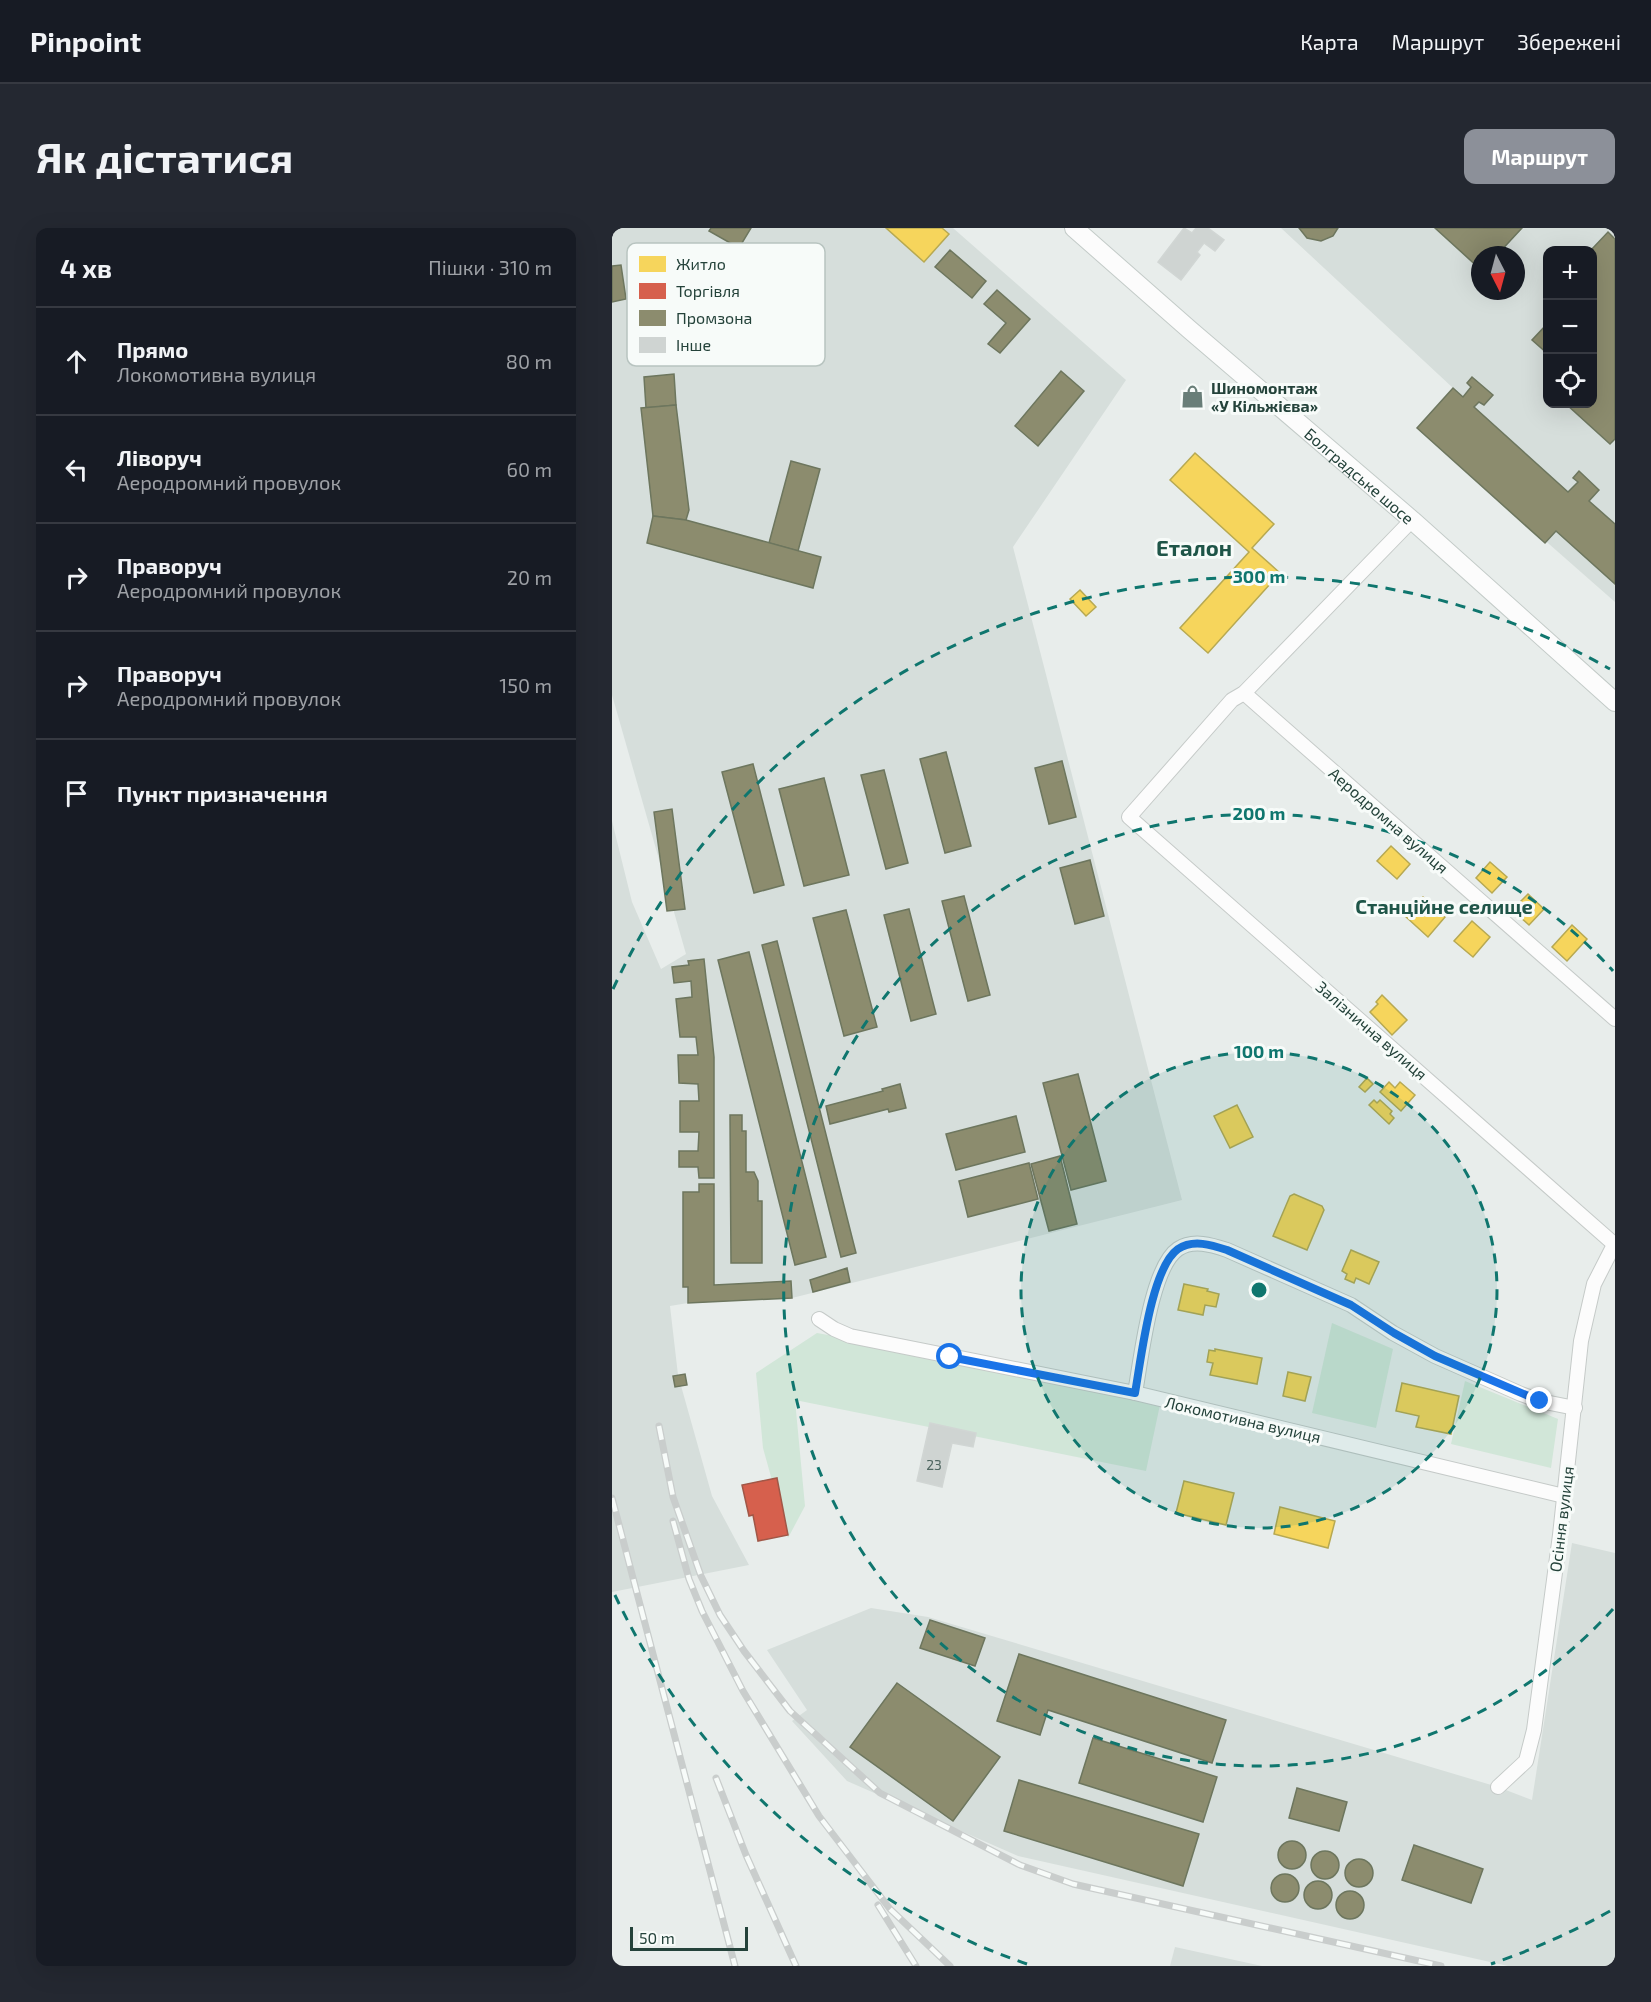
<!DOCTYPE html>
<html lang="uk">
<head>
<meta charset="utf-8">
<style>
  body { margin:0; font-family:"Exo 2",sans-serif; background:#242831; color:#f1f3f6 }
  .controls { position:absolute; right:18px; top:18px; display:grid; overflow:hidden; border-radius:12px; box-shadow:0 6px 24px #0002 }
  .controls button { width:54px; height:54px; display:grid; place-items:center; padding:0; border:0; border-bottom:2px solid #363941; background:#171b24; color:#f1f3f6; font:30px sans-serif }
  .compass { position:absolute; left:859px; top:18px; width:54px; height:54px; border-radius:50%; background:#171b24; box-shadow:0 6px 24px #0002; rotate:174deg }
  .scale { position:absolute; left:18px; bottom:15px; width:118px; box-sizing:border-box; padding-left:6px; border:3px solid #24423a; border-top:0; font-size:16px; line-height:21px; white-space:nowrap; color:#24423a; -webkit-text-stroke:4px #f7fbf9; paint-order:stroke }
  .stop { position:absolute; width:18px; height:18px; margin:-14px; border:4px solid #1a73e8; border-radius:50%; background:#fff }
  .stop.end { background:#1a73e8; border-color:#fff; box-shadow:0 2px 6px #0008 }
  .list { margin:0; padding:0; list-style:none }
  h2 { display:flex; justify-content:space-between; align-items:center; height:78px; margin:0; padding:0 24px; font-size:26px }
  h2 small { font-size:20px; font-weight:400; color:#9ea1a6 }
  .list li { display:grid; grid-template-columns:39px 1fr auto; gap:18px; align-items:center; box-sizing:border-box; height:108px; padding:0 24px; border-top:2px solid #363941 }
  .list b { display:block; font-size:22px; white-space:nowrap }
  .list p { margin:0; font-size:20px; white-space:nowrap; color:#9ea1a6 }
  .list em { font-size:20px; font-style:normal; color:#9ea1a6 }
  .icon { flex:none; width:33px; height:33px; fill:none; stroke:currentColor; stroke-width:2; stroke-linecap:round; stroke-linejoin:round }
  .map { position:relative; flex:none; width:1003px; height:1738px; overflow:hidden; border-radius:12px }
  header { display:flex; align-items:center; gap:36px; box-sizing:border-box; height:84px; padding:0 30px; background:#171b24; border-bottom:2px solid #363941 }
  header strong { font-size:28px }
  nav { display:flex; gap:33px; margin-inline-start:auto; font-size:21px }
  .intro { display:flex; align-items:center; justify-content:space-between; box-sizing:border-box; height:144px; padding:0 36px }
  h1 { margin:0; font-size:42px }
  .button { padding:15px 27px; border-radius:12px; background:#8c9099; color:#fff; font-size:21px; font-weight:700 }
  main { display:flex; gap:36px; padding:0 36px }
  aside { flex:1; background:#171b24; border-radius:12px; box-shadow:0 6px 24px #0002 }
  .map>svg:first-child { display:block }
</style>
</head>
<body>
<header>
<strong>Pinpoint</strong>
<nav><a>Карта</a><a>Маршрут</a><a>Збережені</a></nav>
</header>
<div class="intro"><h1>Як дістатися</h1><a class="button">Маршрут</a></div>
<main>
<aside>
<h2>4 хв<small>Пішки · 310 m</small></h2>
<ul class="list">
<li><svg class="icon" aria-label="ahead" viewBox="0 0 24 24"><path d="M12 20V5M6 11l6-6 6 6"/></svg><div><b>Прямо</b><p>Локомотивна вулиця</p></div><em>80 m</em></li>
<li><svg class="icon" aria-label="left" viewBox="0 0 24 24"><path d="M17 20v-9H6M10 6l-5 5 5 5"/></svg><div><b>Ліворуч</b><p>Аеродромний провулок</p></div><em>60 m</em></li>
<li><svg class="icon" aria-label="right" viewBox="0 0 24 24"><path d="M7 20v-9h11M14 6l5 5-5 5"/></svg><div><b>Праворуч</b><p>Аеродромний провулок</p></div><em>20 m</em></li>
<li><svg class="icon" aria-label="right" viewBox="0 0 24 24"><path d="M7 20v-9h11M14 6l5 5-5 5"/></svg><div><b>Праворуч</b><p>Аеродромний провулок</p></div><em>150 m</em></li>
<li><svg class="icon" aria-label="arrive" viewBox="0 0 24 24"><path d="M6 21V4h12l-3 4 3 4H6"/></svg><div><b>Пункт призначення</b></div></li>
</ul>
</aside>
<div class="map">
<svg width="1003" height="1738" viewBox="0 0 1003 1738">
  <rect width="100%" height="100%" fill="#e8edeb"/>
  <g fill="#d6dedb" fill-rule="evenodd">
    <polygon points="0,0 341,0 514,152 401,319 570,972 180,1070 76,1075 58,1078 66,1147 100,1268 137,1337 0,1364 0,593 20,674 49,741 74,726 0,467"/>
    <path d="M669 0H1003V374L805 200 841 160ZM936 22H981V176H936ZM868 27H904V63H868Z"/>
    <polygon points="960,1315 1003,1325 1003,1738 896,1738 406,1628 235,1553 180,1493 195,1482 155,1422 259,1380 316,1389 886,1559 920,1572"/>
    <polygon points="563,1719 650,1738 558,1738"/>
  </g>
  <g fill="#d1e6d8">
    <polygon points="720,1095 781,1121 764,1200 700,1185"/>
    <polygon points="205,1105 338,1129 549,1172 534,1243 183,1172 193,1278 176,1310 151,1220 144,1145"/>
    <polygon points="853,1153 946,1191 939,1240 839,1216"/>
  </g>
  <g fill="#f6d55c" stroke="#b7a952" stroke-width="1.5">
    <polygon points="274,0 330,0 337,6 312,34"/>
    <polygon points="583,225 662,296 640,320 668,345 596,425 568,400 637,324 558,252"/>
    <polygon points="468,362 484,379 474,388 458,371"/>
    <polygon points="779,618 798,636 785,651 765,633"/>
    <polygon points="878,634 895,649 880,665 864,650"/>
    <polygon points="916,666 932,681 917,697 900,682"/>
    <polygon points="811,669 833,689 816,709 793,688"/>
    <polygon points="860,693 878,709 861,729 842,713"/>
    <polygon points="960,697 975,711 955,733 940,719"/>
    <polygon points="770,767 795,792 780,807 758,784 766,776 764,774"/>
    <polygon points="755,850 761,856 753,864 747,859"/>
    <polygon points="777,854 783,860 788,854 803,867 789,883 768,864"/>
    <polygon points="762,872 765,875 768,872 780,883 778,886 782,890 777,896 757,877"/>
    <polygon points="625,877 641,909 618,920 602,888"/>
    <polygon points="682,966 710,978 712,982 695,1022 661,1008 678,968"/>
    <polygon points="739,1022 767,1034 757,1056 744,1050 742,1055 733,1051 735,1046 730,1043"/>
    <polygon points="572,1056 596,1061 595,1063 607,1066 604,1079 593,1077 591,1087 566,1082"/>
    <polygon points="603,1121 650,1130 645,1156 598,1147 601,1135 595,1134 597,1122 603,1123"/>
    <polygon points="676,1144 699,1149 693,1173 671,1168"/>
    <polygon points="790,1155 847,1168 839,1206 804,1199 807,1188 784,1183"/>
    <polygon points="572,1253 622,1265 614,1297 564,1285"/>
    <polygon points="668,1279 723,1293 716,1320 662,1306"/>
  </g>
  <polygon fill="#d6604d" stroke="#a15747" stroke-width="1.5" points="165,1250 176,1307 146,1313 141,1287 137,1288 130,1257"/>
  <g fill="#8c8c6e" stroke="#6d765e" stroke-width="1.5">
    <polygon points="99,0 139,0 127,20 97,3"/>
    <polygon points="687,0 726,0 721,8 709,13 695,10"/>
    <polygon points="823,0 910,0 885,27 868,27 868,41"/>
    <polygon points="996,4 1003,11 1003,211 998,216 954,176 981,176 979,22"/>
    <polygon points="338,22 374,53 360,70 323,39"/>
    <polygon points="9,37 14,71 0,74 0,38"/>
    <polygon points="385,62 418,91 388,125 376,116 394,95 372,76"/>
    <polygon points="936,95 936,126 920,112"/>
    <polygon points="449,143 472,163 426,218 403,198"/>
    <polygon points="62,146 64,177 34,180 32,149"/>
    <polygon points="860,149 881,167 872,177 867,174 862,179 956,264 966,254 961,250 967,243 987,262 977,273 1003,296 1003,356 944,303 933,315 805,200 841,160 851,169 859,159 855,155"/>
    <polygon points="64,177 77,282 74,292 41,288 29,180"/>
    <polygon points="179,233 208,241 186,323 157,315"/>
    <polygon points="41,288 74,292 209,329 201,360 35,315"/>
    <polygon points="334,524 359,618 333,625 308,531"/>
    <polygon points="450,533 464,589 437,596 423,540"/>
    <polygon points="141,536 172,657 142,665 110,544"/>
    <polygon points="272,542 296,635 274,641 249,547"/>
    <polygon points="212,550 237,647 192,658 167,561"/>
    <polygon points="60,581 73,681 55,683 42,584"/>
    <polygon points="478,632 492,688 463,696 448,640"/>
    <polygon points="352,668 378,767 356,773 330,673"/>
    <polygon points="297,681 324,786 299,793 272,687"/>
    <polygon points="234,682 265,799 232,808 201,690"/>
    <polygon points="165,713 244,1025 229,1029 150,717"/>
    <polygon points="137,724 214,1029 183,1037 106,732"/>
    <polygon points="92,731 102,829 102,950 87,950 86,939 67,939 67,923 86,923 87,904 68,904 68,873 87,873 86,856 67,855 66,827 86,827 84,809 68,809 64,771 80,769 79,753 62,755 60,739 77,737 76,733"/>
    <polygon points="466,846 494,953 459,962 431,855"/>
    <polygon points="288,856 294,880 277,884 276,881 218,896 214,878 271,863 270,861"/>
    <polygon points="118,887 130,887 130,903 134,903 134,944 142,944 146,953 146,973 150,973 150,1035 119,1035"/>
    <polygon points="404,888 413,924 344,942 334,906"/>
    <polygon points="448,928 465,996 437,1003 419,936"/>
    <polygon points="417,935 426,971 356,989 347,953"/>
    <polygon points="87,956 102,956 102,1057 179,1053 180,1070 76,1075 76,1059 71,1059 71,964 87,964"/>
    <polygon points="235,1040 238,1054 201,1064 198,1052"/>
    <polygon points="73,1146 75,1157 63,1159 61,1148"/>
    <polygon points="318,1392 373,1410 363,1438 308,1420"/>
    <polygon points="407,1426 614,1492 600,1535 436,1482 428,1507 385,1493"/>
    <polygon points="285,1455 388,1529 341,1593 238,1519"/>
    <polygon points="481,1510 605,1549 591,1594 467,1555"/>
    <polygon points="407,1552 587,1606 571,1658 392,1603"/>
    <polygon points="685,1560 735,1574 727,1603 677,1590"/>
    <circle cx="680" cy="1627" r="14"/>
    <polygon points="802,1617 871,1641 859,1675 790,1652"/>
    <circle cx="713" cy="1637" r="14"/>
    <circle cx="747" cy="1645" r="14"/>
    <circle cx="673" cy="1660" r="14"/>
    <circle cx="706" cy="1667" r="14"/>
    <circle cx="738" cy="1677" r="14"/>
  </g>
  <g fill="#cfd4d2" stroke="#d1d6d4" stroke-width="1.5">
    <polygon points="572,0 580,5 584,0 596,0 612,12 603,23 592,15 585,24 588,27 569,52 546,34"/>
    <polygon points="318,1195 364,1205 361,1219 340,1215 330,1259 305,1253"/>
  </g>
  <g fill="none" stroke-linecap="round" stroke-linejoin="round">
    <defs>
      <g id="minor">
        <polyline points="800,292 632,465 620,472 517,589 1002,1016"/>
        <polyline points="632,465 1003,791"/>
        <polyline points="207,1091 222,1101 238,1108 523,1165 952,1268"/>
        <path d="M523 1165C529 1132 539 1039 566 1021 581 1011 600 1017 615 1022L739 1077 781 1105 823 1128 909 1166 928 1173 963 1180"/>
        <polyline points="886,1559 914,1533 922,1502 948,1307 969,1113 982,1056 1003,1015"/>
      </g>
      <g id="secondary">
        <path id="s1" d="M462 0 578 102 800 292 1003 474"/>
      </g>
    </defs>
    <use href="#minor" stroke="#c5cac8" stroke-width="16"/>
    <use href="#secondary" stroke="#c3cbc8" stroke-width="20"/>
    <use href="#minor" stroke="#fcfcfc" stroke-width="14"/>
    <use href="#secondary" stroke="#fcfcfc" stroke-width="18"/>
    <defs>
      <g id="rail">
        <polyline points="47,1198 61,1269 89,1348 108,1387 132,1423 178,1483 268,1565 408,1637 461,1656 829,1738"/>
        <polyline points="0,1270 123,1738"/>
        <polyline points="61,1293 77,1351 90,1383 131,1463 207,1588 278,1681 338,1738"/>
        <polyline points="104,1550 134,1627 184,1738"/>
        <polyline points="266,1677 304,1738"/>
      </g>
    </defs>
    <use href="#rail" stroke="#c9cdcc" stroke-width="7"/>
    <use href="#rail" stroke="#f7fbf9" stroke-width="4.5" stroke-dasharray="14" stroke-linecap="butt"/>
  </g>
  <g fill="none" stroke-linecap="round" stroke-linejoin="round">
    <path stroke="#1a73e8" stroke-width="8" d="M338 1129 523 1165C529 1132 539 1040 566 1021 581 1011 600 1017 615 1022L739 1077 782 1105 823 1128 928 1173"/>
  </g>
  <circle cx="647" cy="1062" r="238" fill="#0f766e" fill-opacity=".12"/>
  <g fill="none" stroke="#0f766e" stroke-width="3" stroke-dasharray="10 8">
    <circle cx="647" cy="1062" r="238"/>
    <path d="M1001 1381A476 476 0 1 1 1001 743"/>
    <path d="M998 1683A713 713 0 0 1 879 1736M415 1736A713 713 0 0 1 1 1363M1 761A713 713 0 0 1 998 441"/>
  </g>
  <defs>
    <symbol id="shop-bare" viewBox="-9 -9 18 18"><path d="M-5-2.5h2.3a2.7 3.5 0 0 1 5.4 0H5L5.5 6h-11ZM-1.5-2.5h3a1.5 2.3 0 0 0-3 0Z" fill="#697e78" stroke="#f7fbf9" stroke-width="2.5" paint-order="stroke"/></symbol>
  </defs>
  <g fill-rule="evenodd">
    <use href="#shop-bare" x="564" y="152" width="33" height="33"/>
  </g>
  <g text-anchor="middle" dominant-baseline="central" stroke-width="6" stroke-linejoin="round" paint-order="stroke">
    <g font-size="14" fill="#506761">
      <text x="322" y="1236">23</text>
    </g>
    <g font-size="16" font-weight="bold" fill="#24423a" stroke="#f7fbf9" text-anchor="start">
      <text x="599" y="159">Шиномонтаж<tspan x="599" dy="18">«У Кільжієва»</tspan></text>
    </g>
    <g font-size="16" fill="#24423a" stroke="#f7fbf9">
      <text stroke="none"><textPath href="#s1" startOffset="378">Болградське шосе</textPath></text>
      <text transform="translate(777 592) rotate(41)">Аеродромна вулиця</text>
      <text transform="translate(760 802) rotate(41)">Залізнична вулиця</text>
      <text transform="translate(631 1191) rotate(13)">Локомотивна вулиця</text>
      <text transform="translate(949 1291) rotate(-83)">Осіння вулиця</text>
    </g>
    <g font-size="20" font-weight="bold" fill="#1f5548" stroke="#f7fbf9">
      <text x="832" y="678">Станційне селище</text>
    </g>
    <g font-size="22" font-weight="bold" fill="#1f5548" stroke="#f7fbf9">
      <text x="582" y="319">Еталон</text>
    </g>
  </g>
  <rect x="15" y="15" width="198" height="123" rx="9" fill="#f7fbf9" stroke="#b8c4c0" stroke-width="1.5"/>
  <rect x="27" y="28" width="27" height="16" fill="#f6d55c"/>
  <rect x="27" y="55" width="27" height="16" fill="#d6604d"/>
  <rect x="27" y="82" width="27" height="16" fill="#8c8c6e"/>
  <rect x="27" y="109" width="27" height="16" fill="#cfd4d2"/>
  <g font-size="16" fill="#24423a">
    <text x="64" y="42">Житло</text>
    <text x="64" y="69">Торгівля</text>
    <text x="64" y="96">Промзона</text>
    <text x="64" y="123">Інше</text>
  </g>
  <circle cx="647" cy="1062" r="9" fill="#0f766e" stroke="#f7fbf9" stroke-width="3"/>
  <g font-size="18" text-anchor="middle" font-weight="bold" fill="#0f766e" stroke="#f7fbf9" stroke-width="6" stroke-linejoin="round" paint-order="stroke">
    <text x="647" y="355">300 m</text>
    <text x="647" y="592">200 m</text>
    <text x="647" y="830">100 m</text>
  </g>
</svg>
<div class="controls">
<button>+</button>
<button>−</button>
<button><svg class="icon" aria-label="locate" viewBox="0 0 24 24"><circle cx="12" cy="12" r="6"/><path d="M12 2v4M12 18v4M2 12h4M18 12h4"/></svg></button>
</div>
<svg class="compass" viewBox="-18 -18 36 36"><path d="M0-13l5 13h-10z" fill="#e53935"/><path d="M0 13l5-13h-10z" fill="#9ea1a6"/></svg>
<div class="scale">50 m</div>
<div class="stop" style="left:338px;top:1129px"></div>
<div class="stop end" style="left:928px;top:1173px"></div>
</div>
</main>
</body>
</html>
